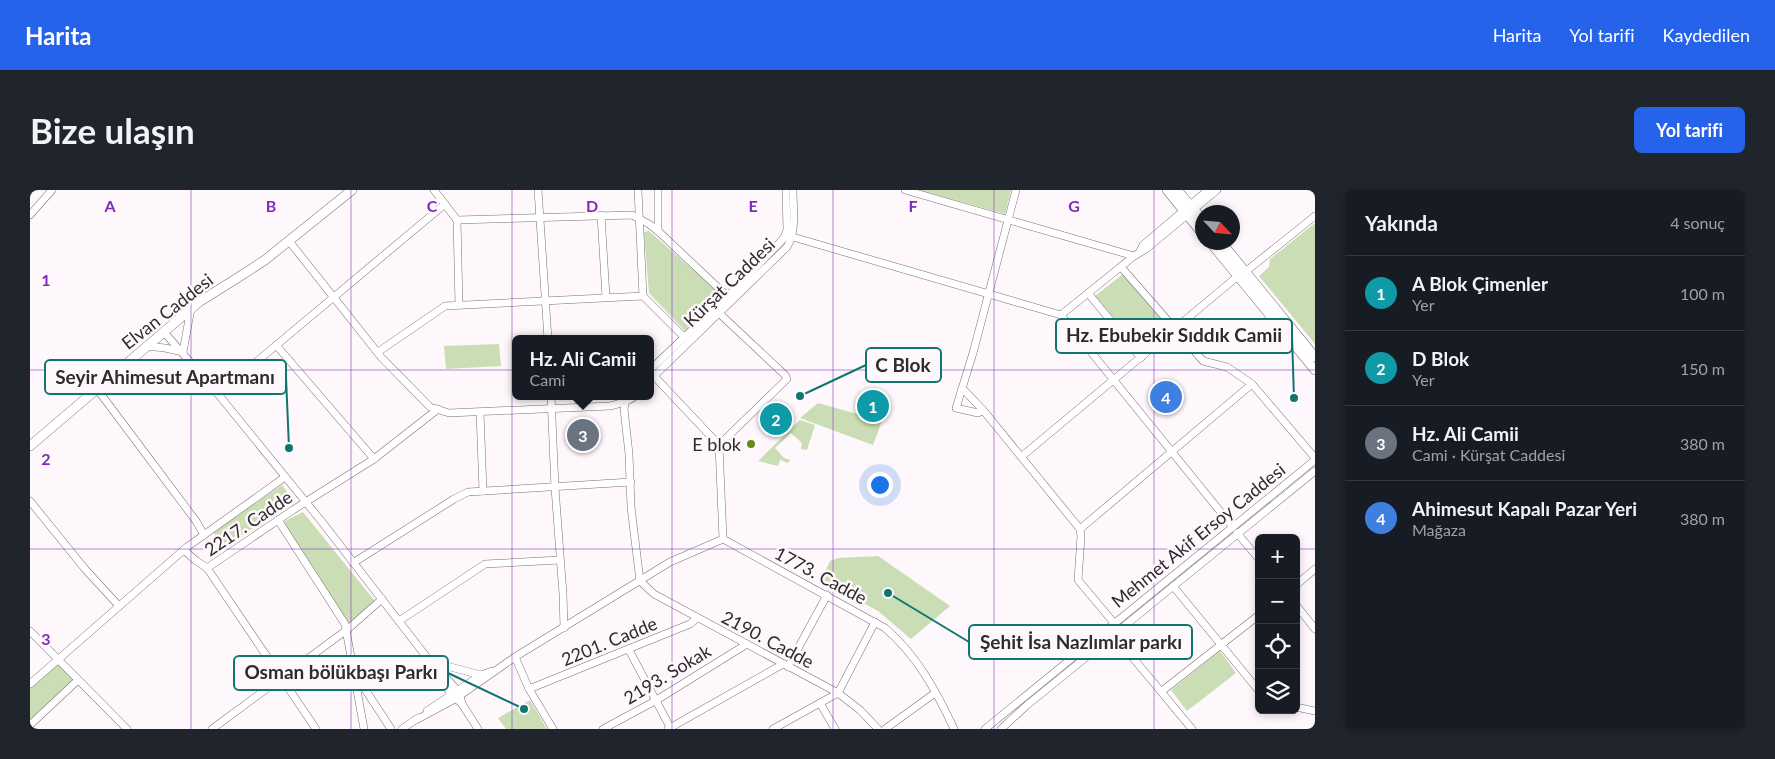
<!DOCTYPE html>
<html lang="tr">
<head>
<meta charset="utf-8">
<style>
  body { margin:0; font-family:Lato,sans-serif; background:#20242c; color:#f1f3f6 }
  .controls { position:absolute; right:15px; bottom:15px; display:grid; overflow:hidden; border-radius:8px; box-shadow:0 2px 8px #0003 }
  .controls button { width:45px; height:45px; display:grid; place-items:center; padding:0; border:0; border-bottom:1px solid #363941; background:#171b24; color:#f1f3f6; font:25px sans-serif }
  .compass { position:absolute; left:1165px; top:15px; width:45px; height:45px; border-radius:50%; background:#171b24; box-shadow:0 2px 8px #0003; rotate:116deg }
  .you { position:absolute; left:849px; top:294px; width:18px; height:18px; margin:-12px; border:4px solid #fff; border-radius:50%; background:#1a73e8; box-shadow:0 0 0 8px #1a73e833 }
  .badge { display:grid; place-items:center; width:32px; height:32px; border-radius:50%; background:#2563eb; color:#fff; font-size:16px; font-weight:700 }
  .pin { position:absolute; translate:-50% -50%; border:2px solid #fff; box-shadow:0 1px 5px #0006 }
  .popup { position:absolute; left:482px; top:145px; width:142px; height:65px; box-sizing:border-box; display:grid; place-content:center; border-radius:8px; background:#171b24; filter:drop-shadow(0 1px 4px #0005); font-size:16px; white-space:nowrap; color:#9ea1a6 }
  .popup b { font-size:19px; color:#f1f3f6 }
  .popup::after { content:''; position:absolute; left:50%; top:100%; margin-left:-10px; border:10px solid transparent; border-top-color:#171b24 }
  .list { margin:0; padding:0; list-style:none }
  h2 { display:flex; justify-content:space-between; align-items:center; height:65px; margin:0; padding:0 20px; font-size:21px }
  h2 small { font-size:16px; font-weight:400; color:#9ea1a6 }
  .list li { display:grid; grid-template-columns:32px 1fr auto; gap:15px; align-items:center; box-sizing:border-box; height:75px; padding:0 20px; border-top:1px solid #363941 }
  .list b { display:block; font-size:19px; white-space:nowrap }
  .list p { margin:0; font-size:16px; white-space:nowrap; color:#9ea1a6 }
  .list em { font-size:16px; font-style:normal; color:#9ea1a6 }
  .icon { flex:none; width:28px; height:28px; fill:none; stroke:currentColor; stroke-width:2; stroke-linecap:round; stroke-linejoin:round }
  .map { position:relative; flex:none; width:1285px; height:539px; overflow:hidden; border-radius:8px }
  header { display:flex; align-items:center; gap:30px; box-sizing:border-box; height:70px; padding:0 25px; background:#2563eb; color:#fff }
  header strong { font-size:24px }
  nav { display:flex; gap:28px; margin-inline-start:auto; font-size:18px }
  .intro { display:flex; align-items:center; justify-content:space-between; box-sizing:border-box; height:120px; padding:0 30px }
  h1 { margin:0; font-size:35px }
  .button { padding:12px 22px; border-radius:8px; background:#2563eb; color:#fff; font-size:18px; font-weight:700 }
  main { display:flex; gap:30px; padding:0 30px }
  aside { flex:1; background:#171b24; border-radius:8px; box-shadow:0 2px 8px #0003 }
  .map>svg:first-child { display:block }
</style>
</head>
<body>
<header>
<strong>Harita</strong>
<nav><a>Harita</a><a>Yol tarifi</a><a>Kaydedilen</a></nav>
</header>
<div class="intro"><h1>Bize ulaşın</h1><a class="button">Yol tarifi</a></div>
<main>
<div class="map">
<svg width="1285" height="539" viewBox="0 0 1285 539">
  <rect width="100%" height="100%" fill="#fef7fb"/>
  <g fill="#caddb4">
    <polygon points="889,0 981,0 975,24"/>
    <polygon points="1285,33 1285,154 1229,86 1239,77 1240,69"/>
    <polygon points="619,41 692,105 655,141 619,103 614,42"/>
    <polygon points="1093,84 1139,137 1111,160 1065,106"/>
    <polygon points="469,154 471,176 416,179 414,156"/>
    <polygon points="788,213 852,231 843,255 770,228"/>
    <polygon points="770,230 785,235 777,260 771,259 772,253 761,243 745,258 754,268 760,270 758,273 750,270 748,276 728,271"/>
    <path d="M252 295 265 312 196 355C190 354 184 346 184 341Z"/>
    <polygon points="273,322 344,410 344,412 320,433 316,430 255,335 255,331"/>
    <polygon points="848,366 920,416 881,449 848,421 791,390 800,371 808,368"/>
    <polygon points="1190,461 1206,483 1157,521 1141,500"/>
    <polygon points="28,474 43,490 0,530 0,498"/>
    <polygon points="500,510 517,539 476,539 468,528"/>
  </g>
  <g fill="none" stroke-linecap="round" stroke-linejoin="round">
    <defs>
      <g id="minor">
        <polyline points="404,0 427,30 602,25 619,34 628,41 697,106"/>
        <polyline points="508,0 518,149"/>
        <polyline points="608,0 613,106"/>
        <polyline points="628,0 628,41"/>
        <polyline points="875,0 1104,66"/>
        <polyline points="0,25 22,0"/>
        <polyline points="571,25 576,107"/>
        <polyline points="427,30 429,115"/>
        <polyline points="756,45 1031,125 1202,336"/>
        <path d="M259 51 351 167 400 217 419 223 580 216C585 215 602 210 605 206"/>
        <polyline points="1110,61 1113,55 1178,0"/>
        <polyline points="1091,77 1173,171 1197,177 1222,194"/>
        <polyline points="1215,82 1285,26"/>
        <polyline points="1058,103 1111,168"/>
        <polyline points="1031,125 1104,66 1116,59 1187,0"/>
        <polyline points="133,141 188,204 292,332 395,465 421,504 432,514"/>
        <polyline points="246,155 344,269"/>
        <polyline points="116,156 135,158 153,162 161,118"/>
        <polyline points="348,162 415,116 613,106 654,147"/>
        <polyline points="620,180 707,97 754,48 757,40 756,0"/>
        <path d="M620 190 757 57C767 40 763 19 763 0"/>
        <polyline points="932,198 953,220 1050,339"/>
        <polyline points="67,199 166,331 174,345"/>
        <polyline points="188,204 415,14"/>
        <polyline points="521,206 525,298 533,404 534,438"/>
        <polyline points="596,208 594,219 599,264 601,317 610,391"/>
        <polyline points="953,220 948,223 926,218 943,163 986,0"/>
        <polyline points="450,222 453,301"/>
        <polyline points="689,255 757,189 755,185 690,124"/>
        <polyline points="991,267 1208,86"/>
        <polyline points="0,311 55,379 89,416"/>
        <polyline points="248,330 315,434 334,539"/>
        <polyline points="1207,343 1229,369"/>
        <path d="M693 349 855 438C886 464 907 502 924 539"/>
        <polyline points="154,360 165,370 177,378"/>
        <polyline points="323,373 424,309 438,302 601,292"/>
        <polyline points="610,391 624,404 808,503 830,520 848,539"/>
        <polyline points="1266,395 1285,379"/>
        <polyline points="1143,396 1229,501"/>
        <polyline points="1266,415 1285,439"/>
        <polyline points="369,431 455,374 530,370"/>
        <polyline points="1084,433 1048,390 1051,346 1050,339 1222,194 1285,268"/>
        <polyline points="0,441 97,539"/>
        <polyline points="1084,445 1162,539"/>
        <polyline points="599,460 641,539"/>
        <polyline points="485,467 499,499 523,539"/>
        <polyline points="405,473 451,485"/>
        <polyline points="404,474 427,500 430,505 432,514 448,539"/>
        <polyline points="758,477 797,405"/>
        <polyline points="326,487 331,493 361,539"/>
        <polyline points="0,494 157,357 255,287"/>
        <polyline points="499,499 660,434 667,428"/>
        <polyline points="1132,501 1229,425"/>
        <polyline points="790,513 805,539"/>
        <polyline points="1266,517 1285,521"/>
        <polyline points="397,521 451,485 462,481"/>
        <polyline points="386,530 425,509 485,467 640,372 693,349 689,255 624,186"/>
        <polyline points="0,535 48,490"/>
        <polyline points="182,539 318,439 352,409"/>
        <polyline points="286,539 177,378 263,320 344,269 408,219"/>
        <polyline points="372,539 388,528"/>
        <polyline points="573,539 625,511 717,454"/>
        <polyline points="638,539 753,474"/>
        <polyline points="743,539 808,503 845,432"/>
        <polyline points="855,539 905,503"/>
        <polyline points="955,539 1285,270"/>
        <polyline points="971,539 996,516 1285,281"/>
      </g>
      <g id="major">
        <polyline points="1137,0 1172,43"/>
        <polyline points="1147,0 1172,29"/>
        <polyline points="1180,52 1285,180"/>
        <polyline points="1191,52 1285,167"/>
        <polyline points="0,256 169,112 212,85 235,70 322,0"/>
      </g>
    </defs>
    <use href="#minor" stroke="#7c6e75" stroke-width="8"/>
    <use href="#major" stroke="#7c6e75" stroke-width="10"/>
    <use href="#minor" stroke="#fff" stroke-width="7"/>
    <use href="#major" stroke="#fff" stroke-width="9"/>
  </g>
  <path fill="none" stroke="#7b2cbf" stroke-width="1" stroke-opacity="0.55" d="M161 0V539M321 0V539M482 0V539M642 0V539M803 0V539M964 0V539M1124 0V539M0 180H1285M0 359H1229M1266 359H1285"/>
  <circle fill="#658c18" stroke="#fef7fb" stroke-width="2" cx="721" cy="254" r="5"/>
  <g text-anchor="middle" dominant-baseline="central" stroke-width="5" stroke-linejoin="round" paint-order="stroke">
    <g font-size="18" fill="#302a2e" stroke="#fef7fb">
      <text transform="translate(699 92) rotate(-44)">Kürşat Caddesi</text>
      <text transform="translate(137 121) rotate(-38)">Elvan Caddesi</text>
      <text transform="translate(218 333) rotate(-34)">2217. Cadde</text>
      <text transform="translate(1168 345) rotate(-39)">Mehmet Akif Ersoy Caddesi</text>
      <text transform="translate(791 385) rotate(28)">1773. Cadde</text>
      <text transform="translate(738 449) rotate(28)">2190. Cadde</text>
      <text transform="translate(579 451) rotate(-22)">2201. Cadde</text>
      <text transform="translate(637 484) rotate(-31)">2193. Sokak</text>
    </g>
    <g font-size="18" fill="#302a2e" stroke="#fef7fb" text-anchor="end">
      <text x="711" y="254">E blok</text>
    </g>
  </g>
  <g font-size="16" text-anchor="middle" font-weight="bold" fill="#7b2cbf" stroke="#fef7fb" stroke-width="5" stroke-linejoin="round" paint-order="stroke">
    <text x="80" y="22">A</text>
    <text x="241" y="22">B</text>
    <text x="402" y="22">C</text>
    <text x="562" y="22">D</text>
    <text x="723" y="22">E</text>
    <text x="883" y="22">F</text>
    <text x="1044" y="22">G</text>
    <text x="16" y="96">1</text>
    <text x="16" y="275">2</text>
    <text x="16" y="455">3</text>
  </g>
  <path fill="none" stroke="#0f766e" stroke-width="2" d="M1264 208L1262 146M770 206L836 175M259 258L256 187M858 403L939 452M494 519L418 483"/>
  <g fill="#0f766e" stroke="#fef7fb" stroke-width="2">
    <circle cx="1264" cy="208" r="5"/>
    <circle cx="770" cy="206" r="5"/>
    <circle cx="259" cy="258" r="5"/>
    <circle cx="858" cy="403" r="5"/>
    <circle cx="494" cy="519" r="5"/>
  </g>
  <g fill="#fef7fb" stroke="#0f766e" stroke-width="2">
    <rect x="1026" y="129" width="236" height="34" rx="5"/>
    <rect x="836" y="158" width="75" height="34" rx="5"/>
    <rect x="15" y="170" width="241" height="34" rx="5"/>
    <rect x="939" y="435" width="223" height="34" rx="5"/>
    <rect x="204" y="466" width="214" height="34" rx="5"/>
  </g>
  <g font-size="19" text-anchor="middle" font-weight="bold" fill="#302a2e">
    <text x="1144" y="152">Hz. Ebubekir Sıddık Camii</text>
    <text x="873" y="182">C Blok</text>
    <text x="135" y="194">Seyir Ahimesut Apartmanı</text>
    <text x="1051" y="459">Şehit İsa Nazlımlar parkı</text>
    <text x="311" y="489">Osman bölükbaşı Parkı</text>
  </g>
</svg>
<div class="controls">
<button>+</button>
<button>−</button>
<button><svg class="icon" aria-label="locate" viewBox="0 0 24 24"><circle cx="12" cy="12" r="6"/><path d="M12 2v4M12 18v4M2 12h4M18 12h4"/></svg></button>
<button><svg class="icon" aria-label="layers" viewBox="0 0 24 24"><path d="M12 4l9 5-9 5-9-5zM3 14l9 5 9-5"/></svg></button>
</div>
<svg class="compass" viewBox="-18 -18 36 36"><path d="M0-13l5 13h-10z" fill="#e53935"/><path d="M0 13l5-13h-10z" fill="#9ea1a6"/></svg>
<div class="you"></div>
<div class="pin badge" style="left:843px;top:216px;background:#0f9aa8">1</div>
<div class="pin badge" style="left:746px;top:229px;background:#0f9aa8">2</div>
<div class="pin badge" style="left:553px;top:245px;background:#6b7280">3</div>
<div class="popup"><b>Hz. Ali Camii</b>Cami</div>
<div class="pin badge" style="left:1136px;top:207px;background:#3f7fe0">4</div>
</div>
<aside>
<h2>Yakında<small>4 sonuç</small></h2>
<ul class="list">
<li><span class="badge" style="background:#0f9aa8">1</span><div><b>A Blok Çimenler</b><p>Yer</p></div><em>100 m</em></li>
<li><span class="badge" style="background:#0f9aa8">2</span><div><b>D Blok</b><p>Yer</p></div><em>150 m</em></li>
<li><span class="badge" style="background:#6b7280">3</span><div><b>Hz. Ali Camii</b><p>Cami · Kürşat Caddesi</p></div><em>380 m</em></li>
<li><span class="badge" style="background:#3f7fe0">4</span><div><b>Ahimesut Kapalı Pazar Yeri</b><p>Mağaza</p></div><em>380 m</em></li>
</ul>
</aside>
</main>
</body>
</html>
